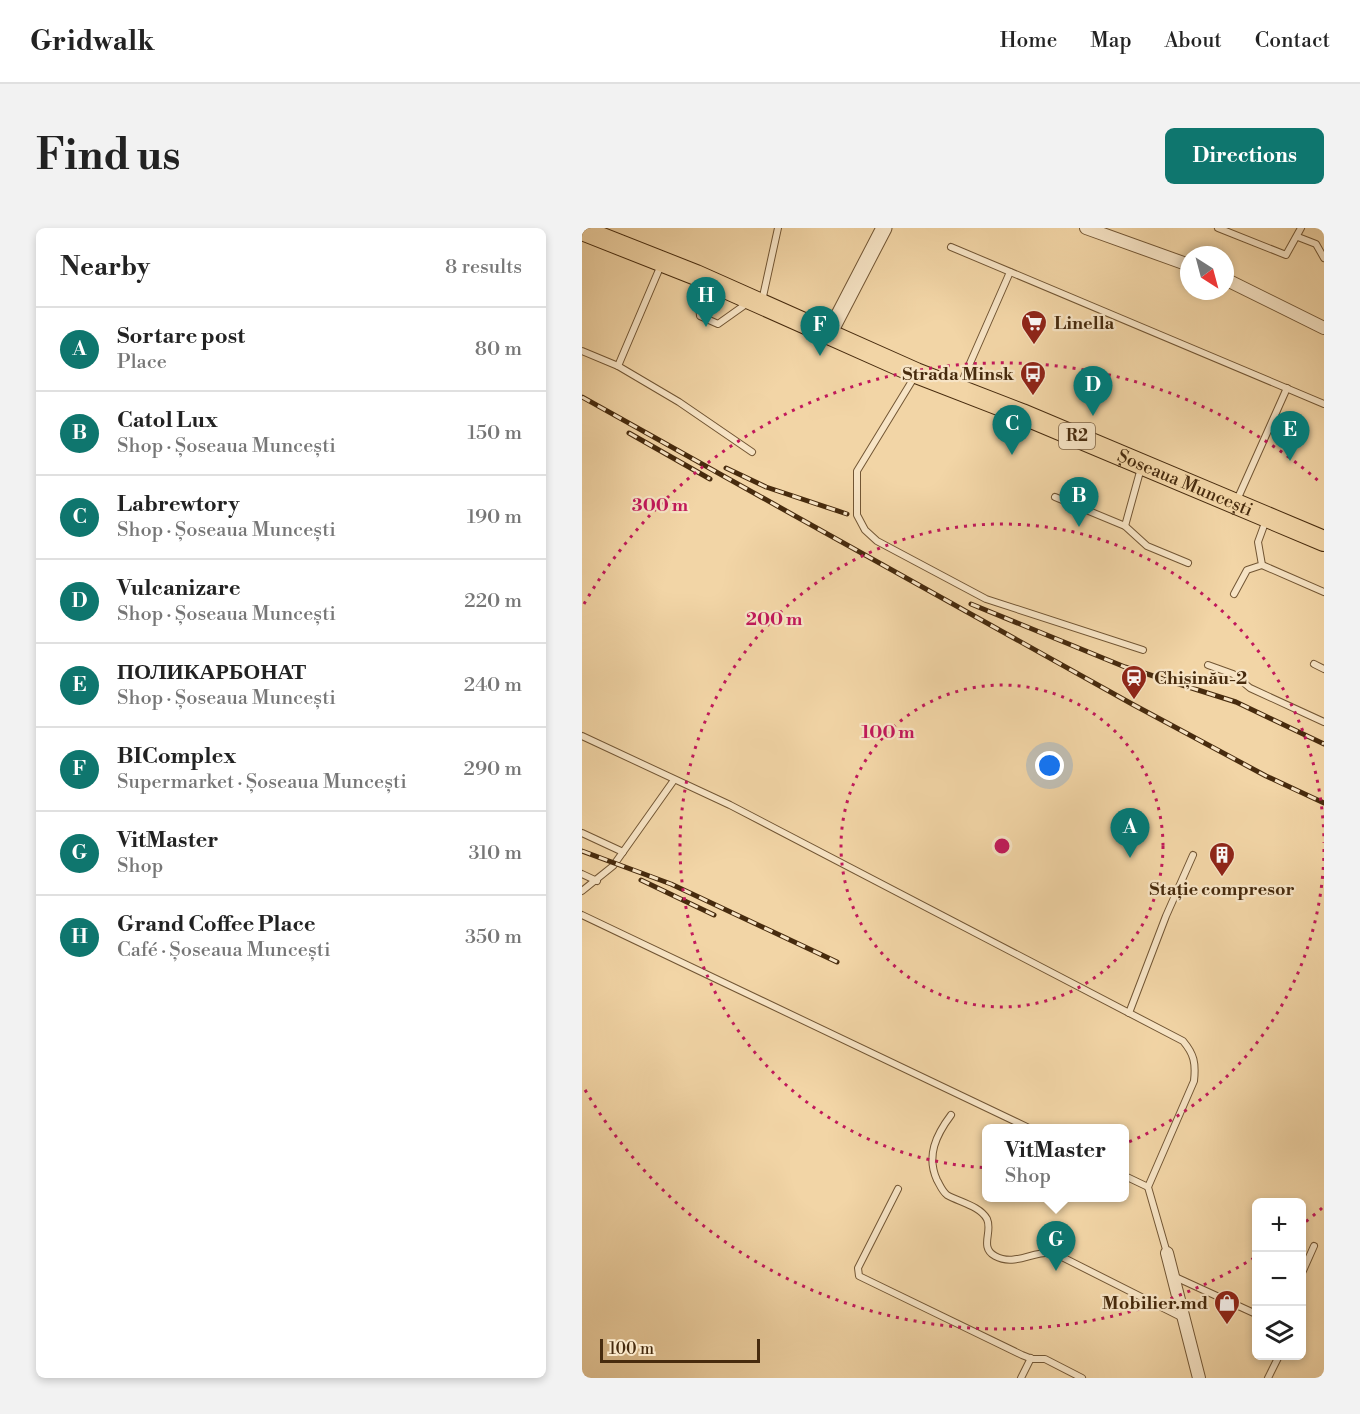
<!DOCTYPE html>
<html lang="en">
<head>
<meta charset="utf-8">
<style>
  body { margin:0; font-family:"Libre Bodoni",serif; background:#f2f2f2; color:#222 }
  .controls { position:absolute; right:18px; bottom:18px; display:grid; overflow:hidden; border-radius:9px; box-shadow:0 3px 9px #0003 }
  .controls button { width:54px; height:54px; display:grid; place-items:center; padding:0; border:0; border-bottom:2px solid #e0e0e0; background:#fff; color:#222; font:30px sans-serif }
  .compass { position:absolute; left:598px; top:18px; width:54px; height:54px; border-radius:50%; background:#fff; box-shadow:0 3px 9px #0003; rotate:144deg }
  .scale { position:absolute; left:18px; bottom:15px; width:160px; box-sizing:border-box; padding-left:6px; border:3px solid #472b0e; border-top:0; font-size:16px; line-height:21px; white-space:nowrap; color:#472b0e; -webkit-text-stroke:4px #f7e4c5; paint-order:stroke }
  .you { position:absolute; left:468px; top:538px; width:21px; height:21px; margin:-15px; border:4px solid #fff; border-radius:50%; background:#1a73e8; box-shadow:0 0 0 9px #1a73e833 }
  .badge { display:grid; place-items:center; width:39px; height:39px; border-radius:50%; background:#0f766e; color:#fff; font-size:20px; font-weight:700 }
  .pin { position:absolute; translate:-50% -50px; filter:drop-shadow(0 2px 3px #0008) }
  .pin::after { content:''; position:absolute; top:32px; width:21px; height:18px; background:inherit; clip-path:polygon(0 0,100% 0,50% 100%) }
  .popup { position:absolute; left:400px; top:896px; width:147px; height:78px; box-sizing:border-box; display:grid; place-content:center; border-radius:9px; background:#fff; filter:drop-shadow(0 2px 4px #0005); font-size:20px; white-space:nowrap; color:#767676 }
  .popup b { font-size:22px; color:#222 }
  .popup::after { content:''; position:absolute; left:50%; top:100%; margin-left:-12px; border:12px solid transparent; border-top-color:#fff }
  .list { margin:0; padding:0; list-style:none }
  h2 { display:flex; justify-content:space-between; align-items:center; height:78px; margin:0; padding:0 24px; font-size:26px }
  h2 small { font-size:20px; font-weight:400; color:#767676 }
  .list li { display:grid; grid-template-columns:39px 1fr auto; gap:18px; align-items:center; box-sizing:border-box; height:84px; padding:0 24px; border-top:2px solid #e0e0e0 }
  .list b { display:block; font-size:22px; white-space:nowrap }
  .list p { margin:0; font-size:20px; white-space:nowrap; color:#767676 }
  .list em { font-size:20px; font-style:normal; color:#767676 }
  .icon { flex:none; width:33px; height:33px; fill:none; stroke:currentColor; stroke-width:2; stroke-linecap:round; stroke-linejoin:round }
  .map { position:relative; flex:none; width:742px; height:1150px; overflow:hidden; border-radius:9px }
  header { display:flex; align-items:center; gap:36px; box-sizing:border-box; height:84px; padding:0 30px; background:#fff; border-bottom:2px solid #e0e0e0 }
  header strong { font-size:28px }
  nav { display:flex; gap:33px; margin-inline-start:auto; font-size:21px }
  .intro { display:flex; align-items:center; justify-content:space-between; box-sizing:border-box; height:144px; padding:0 36px }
  h1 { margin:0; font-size:42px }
  .button { padding:15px 27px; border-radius:9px; background:#0f766e; color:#fff; font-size:21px; font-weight:700 }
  main { display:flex; gap:36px; padding:0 36px }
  aside { flex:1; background:#fff; border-radius:9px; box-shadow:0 3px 9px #0003 }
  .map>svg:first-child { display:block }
</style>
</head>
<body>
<header>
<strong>Gridwalk</strong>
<nav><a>Home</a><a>Map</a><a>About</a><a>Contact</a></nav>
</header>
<div class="intro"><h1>Find us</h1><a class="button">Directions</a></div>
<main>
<aside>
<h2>Nearby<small>8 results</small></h2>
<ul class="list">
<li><span class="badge">A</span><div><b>Sortare post</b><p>Place</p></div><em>80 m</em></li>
<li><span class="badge">B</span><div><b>Catol Lux</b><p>Shop · Șoseaua Muncești</p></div><em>150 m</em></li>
<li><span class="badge">C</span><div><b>Labrewtory</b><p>Shop · Șoseaua Muncești</p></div><em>190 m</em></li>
<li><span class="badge">D</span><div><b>Vulcanizare</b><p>Shop · Șoseaua Muncești</p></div><em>220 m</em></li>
<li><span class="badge">E</span><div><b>ПОЛИКАРБОНАТ</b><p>Shop · Șoseaua Muncești</p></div><em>240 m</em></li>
<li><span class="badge">F</span><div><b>BIComplex</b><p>Supermarket · Șoseaua Muncești</p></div><em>290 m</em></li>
<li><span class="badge">G</span><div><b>VitMaster</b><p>Shop</p></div><em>310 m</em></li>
<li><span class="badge">H</span><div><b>Grand Coffee Place</b><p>Café · Șoseaua Muncești</p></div><em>350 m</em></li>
</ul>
</aside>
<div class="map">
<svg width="742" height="1150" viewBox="0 0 742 1150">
  <rect width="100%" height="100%" fill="#f2d5a6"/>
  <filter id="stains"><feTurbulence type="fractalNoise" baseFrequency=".00333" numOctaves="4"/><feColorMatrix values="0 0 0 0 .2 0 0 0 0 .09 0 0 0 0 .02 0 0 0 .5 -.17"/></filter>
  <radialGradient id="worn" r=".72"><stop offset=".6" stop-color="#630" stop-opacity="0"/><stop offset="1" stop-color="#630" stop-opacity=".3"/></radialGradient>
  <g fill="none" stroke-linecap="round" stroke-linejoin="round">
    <defs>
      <g id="service">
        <polyline points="636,0 704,27 719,0"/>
        <polyline points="716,9 734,16 742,30"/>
        <polyline points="369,19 742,176"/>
        <polyline points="115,51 118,88 136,96 167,74"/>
        <polyline points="180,73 196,0"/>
        <polyline points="0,123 36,138 97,174 170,224"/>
        <polyline points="36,138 79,37"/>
        <polyline points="333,148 275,243 275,287 283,302 295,313 404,371 561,422"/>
        <polyline points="378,158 428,44"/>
        <polyline points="473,269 543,298 565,318 606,335"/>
        <polyline points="655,272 705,160"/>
        <polyline points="543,298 559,240"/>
        <polyline points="680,337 742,364"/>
        <polyline points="652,366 665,342 680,337 676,314 684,292"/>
        <polyline points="732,436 742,441"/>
        <polyline points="626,437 651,446 668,460 742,494"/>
        <path d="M0 508 148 577 601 813C612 826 614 835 612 853L566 959 585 1025"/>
        <polyline points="0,605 41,624"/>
        <polyline points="0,646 15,653"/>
        <polyline points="0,663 31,638 92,552"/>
        <polyline points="0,687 447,900"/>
        <polyline points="547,785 584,688 611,627"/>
        <path d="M369 887C354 907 344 928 355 952 358 957 360 963 365 967 377 974 398 978 405 991 411 1004 397 1019 413 1028 433 1039 451 1022 472 1025L601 1090"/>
        <polyline points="543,948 566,959"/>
        <polyline points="316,961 276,1040 277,1048 440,1127 450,1131 463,1131 500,1150"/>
        <polyline points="720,1045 732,1018"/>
        <polyline points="591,1048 674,1086"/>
        <polyline points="439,1150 449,1130"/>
        <polyline points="686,1150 697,1128"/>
      </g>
      <g id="minor">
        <polyline points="504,0 607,37"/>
        <polyline points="643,51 742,100"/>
        <polyline points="585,1025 617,1150"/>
      </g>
      <polyline id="tertiary" points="247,106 302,0"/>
      <g id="primary">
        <path id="s1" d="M0 2 114 47 334 145 440 186 742 313"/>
      </g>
    </defs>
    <use href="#service" stroke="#725634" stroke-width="8"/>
    <use href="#minor" stroke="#725634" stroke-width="14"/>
    <use href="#tertiary" stroke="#725634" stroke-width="17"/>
    <use href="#primary" stroke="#472b0e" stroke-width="22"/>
    <use href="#service" stroke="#f7e4c5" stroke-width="6"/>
    <use href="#minor" stroke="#f7e4c5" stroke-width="12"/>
    <use href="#tertiary" stroke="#f7e4c5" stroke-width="15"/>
    <use href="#primary" stroke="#f2d5a6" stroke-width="20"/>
    <defs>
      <g id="rail">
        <polyline points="0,169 550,476 684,548 742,575"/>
        <polyline points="47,205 128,251"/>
        <polyline points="144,240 184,259 265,286"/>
        <polyline points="389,376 543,439 654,474 742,516"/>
        <polyline points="0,623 89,656 255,734"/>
        <polyline points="59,652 132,687"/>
      </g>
    </defs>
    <use href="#rail" stroke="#472b0e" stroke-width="5"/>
    <use href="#rail" stroke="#f7e4c5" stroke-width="3" stroke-dasharray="9" stroke-linecap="butt"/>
  </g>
  <g fill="none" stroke="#c2185b" stroke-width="3" stroke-dasharray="3 6">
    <circle cx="420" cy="618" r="161"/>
    <path d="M742 621A322 322 0 1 1 742 615"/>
    <path d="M740 980A483 483 0 0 1 721 996M672 1030A483 483 0 0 1 2 860M2 376A483 483 0 0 1 740 256"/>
  </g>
  <defs>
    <symbol id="supermarket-pin" viewBox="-11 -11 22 30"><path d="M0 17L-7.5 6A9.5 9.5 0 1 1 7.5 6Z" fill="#8f2418" stroke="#f7e4c5"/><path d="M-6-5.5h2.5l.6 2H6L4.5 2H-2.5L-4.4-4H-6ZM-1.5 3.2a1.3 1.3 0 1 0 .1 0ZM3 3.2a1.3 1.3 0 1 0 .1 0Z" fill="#fff"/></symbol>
    <symbol id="bus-pin" viewBox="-11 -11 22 30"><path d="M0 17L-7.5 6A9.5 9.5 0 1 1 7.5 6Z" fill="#8f2418" stroke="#f7e4c5"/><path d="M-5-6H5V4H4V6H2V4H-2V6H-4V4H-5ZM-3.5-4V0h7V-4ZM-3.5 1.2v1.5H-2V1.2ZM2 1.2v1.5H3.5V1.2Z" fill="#fff"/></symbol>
    <symbol id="station-pin" viewBox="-11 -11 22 30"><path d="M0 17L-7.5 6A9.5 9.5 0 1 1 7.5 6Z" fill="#8f2418" stroke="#f7e4c5"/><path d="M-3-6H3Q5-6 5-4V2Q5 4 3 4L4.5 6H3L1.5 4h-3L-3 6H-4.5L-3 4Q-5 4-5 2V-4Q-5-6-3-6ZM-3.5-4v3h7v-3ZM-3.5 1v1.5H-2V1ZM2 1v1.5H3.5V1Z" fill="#fff"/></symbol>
    <symbol id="building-pin" viewBox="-11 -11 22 30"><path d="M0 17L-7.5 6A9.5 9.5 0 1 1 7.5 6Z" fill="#8f2418" stroke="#f7e4c5"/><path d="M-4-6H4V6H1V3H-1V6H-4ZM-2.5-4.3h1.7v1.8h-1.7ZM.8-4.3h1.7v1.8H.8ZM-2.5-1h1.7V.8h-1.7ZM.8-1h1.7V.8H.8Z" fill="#fff"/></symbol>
    <symbol id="shop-pin" viewBox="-11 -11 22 30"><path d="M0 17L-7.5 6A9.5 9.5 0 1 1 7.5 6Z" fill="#8f2418" stroke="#f7e4c5"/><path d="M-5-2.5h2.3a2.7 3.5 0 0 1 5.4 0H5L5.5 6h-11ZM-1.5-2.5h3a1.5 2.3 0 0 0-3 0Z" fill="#fff"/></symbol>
  </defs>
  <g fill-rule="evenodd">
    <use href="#supermarket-pin" x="437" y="80" width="30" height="40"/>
    <use href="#bus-pin" x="436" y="131" width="30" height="40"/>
    <use href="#station-pin" x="537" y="435" width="30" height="40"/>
    <use href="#building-pin" x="625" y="612" width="30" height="40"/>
    <use href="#shop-pin" x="630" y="1060" width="30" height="40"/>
  </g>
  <g text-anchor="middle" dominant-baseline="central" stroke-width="4.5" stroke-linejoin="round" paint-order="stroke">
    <rect fill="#f7e4c5" stroke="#7c6245" stroke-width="1.5" x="477" y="195" width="36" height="26" rx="4.5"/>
    <g font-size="16" font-weight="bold" fill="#472b0e">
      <text x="495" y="208">R2</text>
    </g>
    <g font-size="18" font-weight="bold" fill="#472b0e" stroke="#f7e4c5" text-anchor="start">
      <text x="472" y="95">Linella</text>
      <text x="432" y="146" text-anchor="end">Strada Minsk</text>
      <text x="572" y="450">Chișinău-2</text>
      <text x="640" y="661" text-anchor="middle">Stație compresor</text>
      <text x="626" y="1075" text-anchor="end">Mobilier.md</text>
    </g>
    <g font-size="18" fill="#472b0e" stroke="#f7e4c5">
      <text stroke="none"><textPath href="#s1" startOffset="654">Șoseaua Muncești</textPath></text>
    </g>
  </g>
  <circle cx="420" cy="618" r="9" fill="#c2185b" stroke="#f7e4c5" stroke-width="3"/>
  <g font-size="18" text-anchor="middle" font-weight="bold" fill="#c2185b" stroke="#f7e4c5" stroke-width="4.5" stroke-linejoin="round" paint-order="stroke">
    <text x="78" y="283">300 m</text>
    <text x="192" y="397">200 m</text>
    <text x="306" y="510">100 m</text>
  </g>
  <rect width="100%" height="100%" filter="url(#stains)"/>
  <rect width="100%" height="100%" fill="url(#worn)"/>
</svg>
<div class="controls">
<button>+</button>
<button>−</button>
<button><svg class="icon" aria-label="layers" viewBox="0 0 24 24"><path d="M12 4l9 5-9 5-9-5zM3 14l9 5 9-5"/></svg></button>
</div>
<svg class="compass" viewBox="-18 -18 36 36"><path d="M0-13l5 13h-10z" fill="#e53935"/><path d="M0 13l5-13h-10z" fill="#767676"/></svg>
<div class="scale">100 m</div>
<div class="you"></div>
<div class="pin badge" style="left:548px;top:630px">A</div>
<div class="pin badge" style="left:497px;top:299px">B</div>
<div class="pin badge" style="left:430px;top:227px">C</div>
<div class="pin badge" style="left:511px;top:188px">D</div>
<div class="pin badge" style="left:708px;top:233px">E</div>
<div class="pin badge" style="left:238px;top:128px">F</div>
<div class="pin badge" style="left:474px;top:1043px">G</div>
<div class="popup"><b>VitMaster</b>Shop</div>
<div class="pin badge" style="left:124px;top:99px">H</div>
</div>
</main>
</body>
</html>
